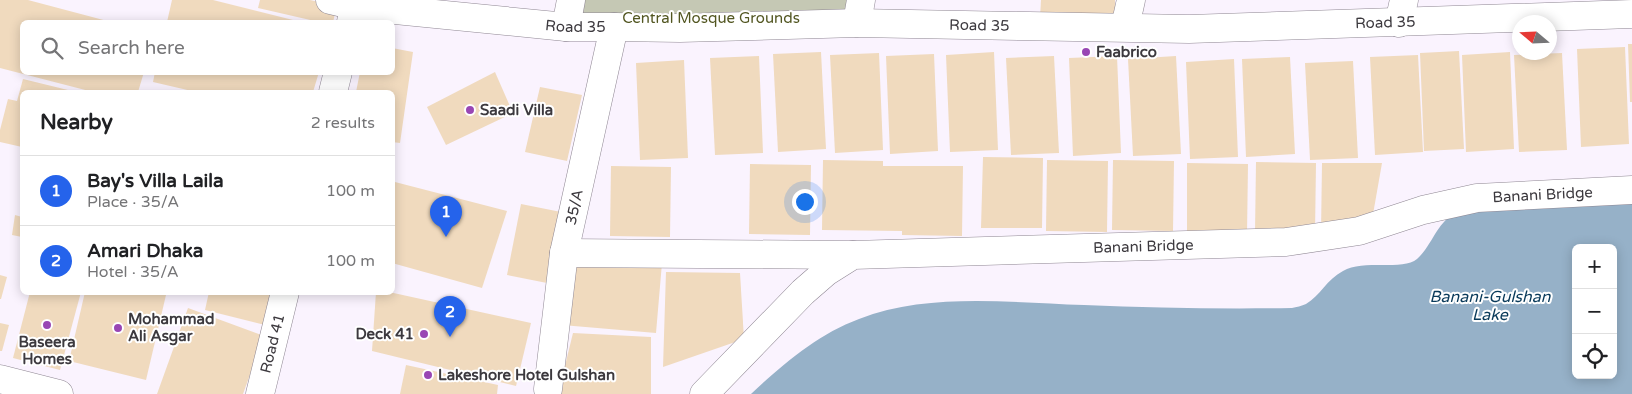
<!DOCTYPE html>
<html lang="en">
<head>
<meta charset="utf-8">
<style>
  body { margin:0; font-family:"Varela Round",sans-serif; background:#f6f6f6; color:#202124 }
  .controls { position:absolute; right:15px; bottom:15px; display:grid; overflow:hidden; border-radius:8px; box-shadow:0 2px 12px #0003 }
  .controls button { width:45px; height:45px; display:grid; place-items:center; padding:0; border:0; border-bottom:1px solid #e0e0e0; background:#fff; color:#202124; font:25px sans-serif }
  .compass { position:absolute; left:1512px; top:15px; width:45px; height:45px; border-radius:50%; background:#fff; box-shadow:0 2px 12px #0003; rotate:289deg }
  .you { position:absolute; left:804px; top:201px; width:18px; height:18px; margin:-12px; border:4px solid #fff; border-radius:50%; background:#1a73e8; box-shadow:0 0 0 8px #1a73e833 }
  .badge { display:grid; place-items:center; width:32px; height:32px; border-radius:50%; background:#2563eb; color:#fff; font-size:16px; font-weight:700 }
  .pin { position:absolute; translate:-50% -41px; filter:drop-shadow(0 1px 2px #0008) }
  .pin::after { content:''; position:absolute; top:26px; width:18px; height:15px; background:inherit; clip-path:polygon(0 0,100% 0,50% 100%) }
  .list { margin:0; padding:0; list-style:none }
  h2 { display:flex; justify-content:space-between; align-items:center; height:65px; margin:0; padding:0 20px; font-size:21px }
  h2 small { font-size:16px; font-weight:400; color:#757577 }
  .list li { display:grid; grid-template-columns:32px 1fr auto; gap:15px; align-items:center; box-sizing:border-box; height:70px; padding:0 20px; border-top:1px solid #e0e0e0 }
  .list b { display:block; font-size:19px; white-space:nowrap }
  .list p { margin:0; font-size:16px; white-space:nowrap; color:#757577 }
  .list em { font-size:16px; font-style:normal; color:#757577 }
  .icon { flex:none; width:28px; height:28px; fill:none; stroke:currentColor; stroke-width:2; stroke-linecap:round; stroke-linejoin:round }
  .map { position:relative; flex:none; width:1632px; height:394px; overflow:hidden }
  .search { position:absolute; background:#fff; box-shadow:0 2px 12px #0003; left:20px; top:20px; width:375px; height:55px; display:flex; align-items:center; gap:12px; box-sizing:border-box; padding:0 18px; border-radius:8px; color:#757577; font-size:19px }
  .panel { position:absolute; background:#fff; box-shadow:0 2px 12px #0003; left:20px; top:90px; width:375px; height:205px; border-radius:8px }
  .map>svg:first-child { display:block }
</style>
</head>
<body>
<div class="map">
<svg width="1632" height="394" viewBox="0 0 1632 394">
  <rect width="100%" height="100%" fill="#faf3fe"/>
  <polygon fill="#c5c8b4" points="575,0 853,0 849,19 570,35"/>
  <path fill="#96b1c8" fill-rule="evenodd" d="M1632 193V394H751C782 365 818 334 859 319 929 292 1010 303 1084 305 1153 308 1222 309 1292 308 1296 307 1302 306 1306 304 1320 296 1327 279 1343 271 1363 259 1403 271 1417 259 1426 251 1431 240 1437 231 1442 223 1449 217 1454 210ZM1576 248H1613V375H1576Z"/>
  <g fill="#f0dabe">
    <polygon points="0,0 28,0 111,22 22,22 22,72 144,72 138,92 93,92 0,68"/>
    <polygon points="172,0 213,0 301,22 167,22"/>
    <polygon points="260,0 310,0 337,6 333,22 319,22 258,8"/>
    <polygon points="1041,0 1115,0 1115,20 1040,18"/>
    <polygon points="1628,44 1632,44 1632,102 1630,102"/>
    <polygon points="1625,47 1629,144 1581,147 1577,49"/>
    <polygon points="392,48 413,52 400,143 392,142 392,92 356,92 360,72 392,72"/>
    <polygon points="1459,51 1464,149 1424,151 1420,53"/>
    <polygon points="821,52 826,149 778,152 773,54"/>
    <polygon points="994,52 998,150 950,152 946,55"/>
    <polygon points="1510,52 1514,149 1466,152 1462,55"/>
    <polygon points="879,53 883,150 835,153 830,55"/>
    <polygon points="1562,53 1567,150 1519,152 1514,55"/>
    <polygon points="934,54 938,151 890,154 886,56"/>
    <polygon points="1418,55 1423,152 1375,155 1370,57"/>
    <polygon points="759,56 763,153 715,155 710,58"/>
    <polygon points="1054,56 1059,153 1011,155 1006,58"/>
    <polygon points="1117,56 1121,153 1073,156 1069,58"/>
    <polygon points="1176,56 1181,154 1133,156 1128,59"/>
    <polygon points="1290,57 1295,154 1246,157 1242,59"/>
    <polygon points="1234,59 1238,157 1190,159 1186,62"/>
    <polygon points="684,60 688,158 640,160 636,63"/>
    <polygon points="1353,61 1358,158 1310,160 1305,63"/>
    <polygon points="155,72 319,72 313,92 196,92 153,82"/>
    <polygon points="495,72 513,113 446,145 427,107"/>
    <polygon points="23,79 72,91 71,92 22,92 22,147 0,142 0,130 8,99 17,101"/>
    <polygon points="540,87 582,95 567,161 525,152"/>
    <polygon points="983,157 1043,158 1042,228 981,228"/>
    <polygon points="823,160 883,161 883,166 963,166 962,236 902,235 902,231 822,230"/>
    <polygon points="1047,160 1108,161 1107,232 1046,231"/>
    <polygon points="1113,160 1174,161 1173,231 1112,230"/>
    <polygon points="1256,162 1316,163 1315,233 1255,233"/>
    <polygon points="1187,163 1248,164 1247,234 1187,234"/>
    <polygon points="1322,163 1382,163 1372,220 1321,233"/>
    <polygon points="750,164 811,165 810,235 749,234"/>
    <polygon points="611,166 671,167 670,237 610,236"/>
    <polygon points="395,182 507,211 482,288 392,263 392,196"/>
    <polygon points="521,204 561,212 547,283 507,275"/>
    <polygon points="15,215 22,217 22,237 12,235"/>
    <polygon points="568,255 662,263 656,333 562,325"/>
    <polygon points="666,272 740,273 744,339 663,367"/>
    <polygon points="0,275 7,277 1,299 0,299"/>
    <polygon points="30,292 81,292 60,370 13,358"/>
    <polygon points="85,292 156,292 166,295 146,380 69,361"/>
    <polygon points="209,292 273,292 265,325 205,310"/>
    <polygon points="376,292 389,292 531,323 516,386 372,351"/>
    <polygon points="188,308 264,336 243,394 157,394"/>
    <polygon points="0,323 9,325 2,351 0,351"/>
    <polygon points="573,333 651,337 651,394 558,394"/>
    <polygon points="406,365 498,385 497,394 400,394"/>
  </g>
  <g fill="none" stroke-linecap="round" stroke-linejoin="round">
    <defs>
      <g id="street">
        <polyline points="330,0 355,6"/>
        <polyline points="857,23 861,0"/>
        <polyline points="1399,23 1404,0"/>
        <polyline points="566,27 571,0"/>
        <polyline points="1125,27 1131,0"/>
        <polyline points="564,253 853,255"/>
        <polyline points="0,379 59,394"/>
        <path id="s1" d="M548 389 564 253 614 27"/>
      </g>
      <g id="secondary">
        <path id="s2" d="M351 22 355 6 566 27H614L680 28 857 23 1189 29 1632 14"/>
        <polyline points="333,92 338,72"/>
        <path id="s3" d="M260 394 285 292"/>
        <path id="s4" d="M704 394 803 292 826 272 853 255 1286 242 1359 231 1423 210 1477 198 1632 190"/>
      </g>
    </defs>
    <use href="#street" stroke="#8f8793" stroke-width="29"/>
    <use href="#secondary" stroke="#8f8793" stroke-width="29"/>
    <use href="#street" stroke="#fff" stroke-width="28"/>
    <use href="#secondary" stroke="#fff" stroke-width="28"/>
  </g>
  <g fill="#9946b4" stroke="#fff" stroke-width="2">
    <circle cx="1086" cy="52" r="5"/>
    <circle cx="470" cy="110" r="5"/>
    <circle cx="47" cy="325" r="5"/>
    <circle cx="118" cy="328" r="5"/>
    <circle cx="424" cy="334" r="5"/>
    <circle cx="428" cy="375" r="5"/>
  </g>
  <g text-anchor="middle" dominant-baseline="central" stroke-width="4" stroke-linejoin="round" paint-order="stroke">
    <g font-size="15" fill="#525621" stroke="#fff">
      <text x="711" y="18">Central Mosque Grounds</text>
    </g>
    <g font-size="15" fill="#3c393e" stroke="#fff">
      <text stroke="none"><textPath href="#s2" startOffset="1048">Road 35</textPath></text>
      <text stroke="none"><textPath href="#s2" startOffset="642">Road 35</textPath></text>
      <text stroke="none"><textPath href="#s2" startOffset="238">Road 35</textPath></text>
      <text stroke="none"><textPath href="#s4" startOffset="900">Banani Bridge</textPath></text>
      <text stroke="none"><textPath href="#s1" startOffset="184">35/A</textPath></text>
      <text stroke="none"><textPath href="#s4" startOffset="495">Banani Bridge</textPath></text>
      <text stroke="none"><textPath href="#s3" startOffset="52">Road 41</textPath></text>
    </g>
    <g font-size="15" font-weight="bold" fill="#3c393e" stroke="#fff" text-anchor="start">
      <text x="1096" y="52">Faabrico</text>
      <text x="480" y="110">Saadi Villa</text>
      <text x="128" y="319">Mohammad<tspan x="128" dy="17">Ali Asgar</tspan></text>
      <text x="414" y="334" text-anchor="end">Deck 41</text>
      <text x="47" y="342" text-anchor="middle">Baseera<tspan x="47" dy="17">Homes</tspan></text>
      <text x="438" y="375">Lakeshore Hotel Gulshan</text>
    </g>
    <g font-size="16" font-style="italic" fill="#093a5a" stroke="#fff">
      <text x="1490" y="297">Banani-Gulshan<tspan x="1490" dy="18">Lake</tspan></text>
    </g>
  </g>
</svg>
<div class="controls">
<button>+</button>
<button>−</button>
<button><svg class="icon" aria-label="locate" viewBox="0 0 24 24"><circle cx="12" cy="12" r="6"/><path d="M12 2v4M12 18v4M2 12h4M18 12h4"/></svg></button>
</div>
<svg class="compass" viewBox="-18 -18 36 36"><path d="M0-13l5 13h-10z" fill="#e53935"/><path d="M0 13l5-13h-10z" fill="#757577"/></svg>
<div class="you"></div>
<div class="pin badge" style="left:446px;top:237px">1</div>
<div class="pin badge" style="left:450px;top:337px">2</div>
<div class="search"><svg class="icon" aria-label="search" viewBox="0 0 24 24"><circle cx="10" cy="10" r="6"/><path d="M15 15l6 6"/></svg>Search here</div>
<section class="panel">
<h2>Nearby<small>2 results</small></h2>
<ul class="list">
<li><span class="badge">1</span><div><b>Bay's Villa Laila</b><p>Place · 35/A</p></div><em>100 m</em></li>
<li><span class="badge">2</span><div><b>Amari Dhaka</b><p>Hotel · 35/A</p></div><em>100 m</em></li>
</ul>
</section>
</div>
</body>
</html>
